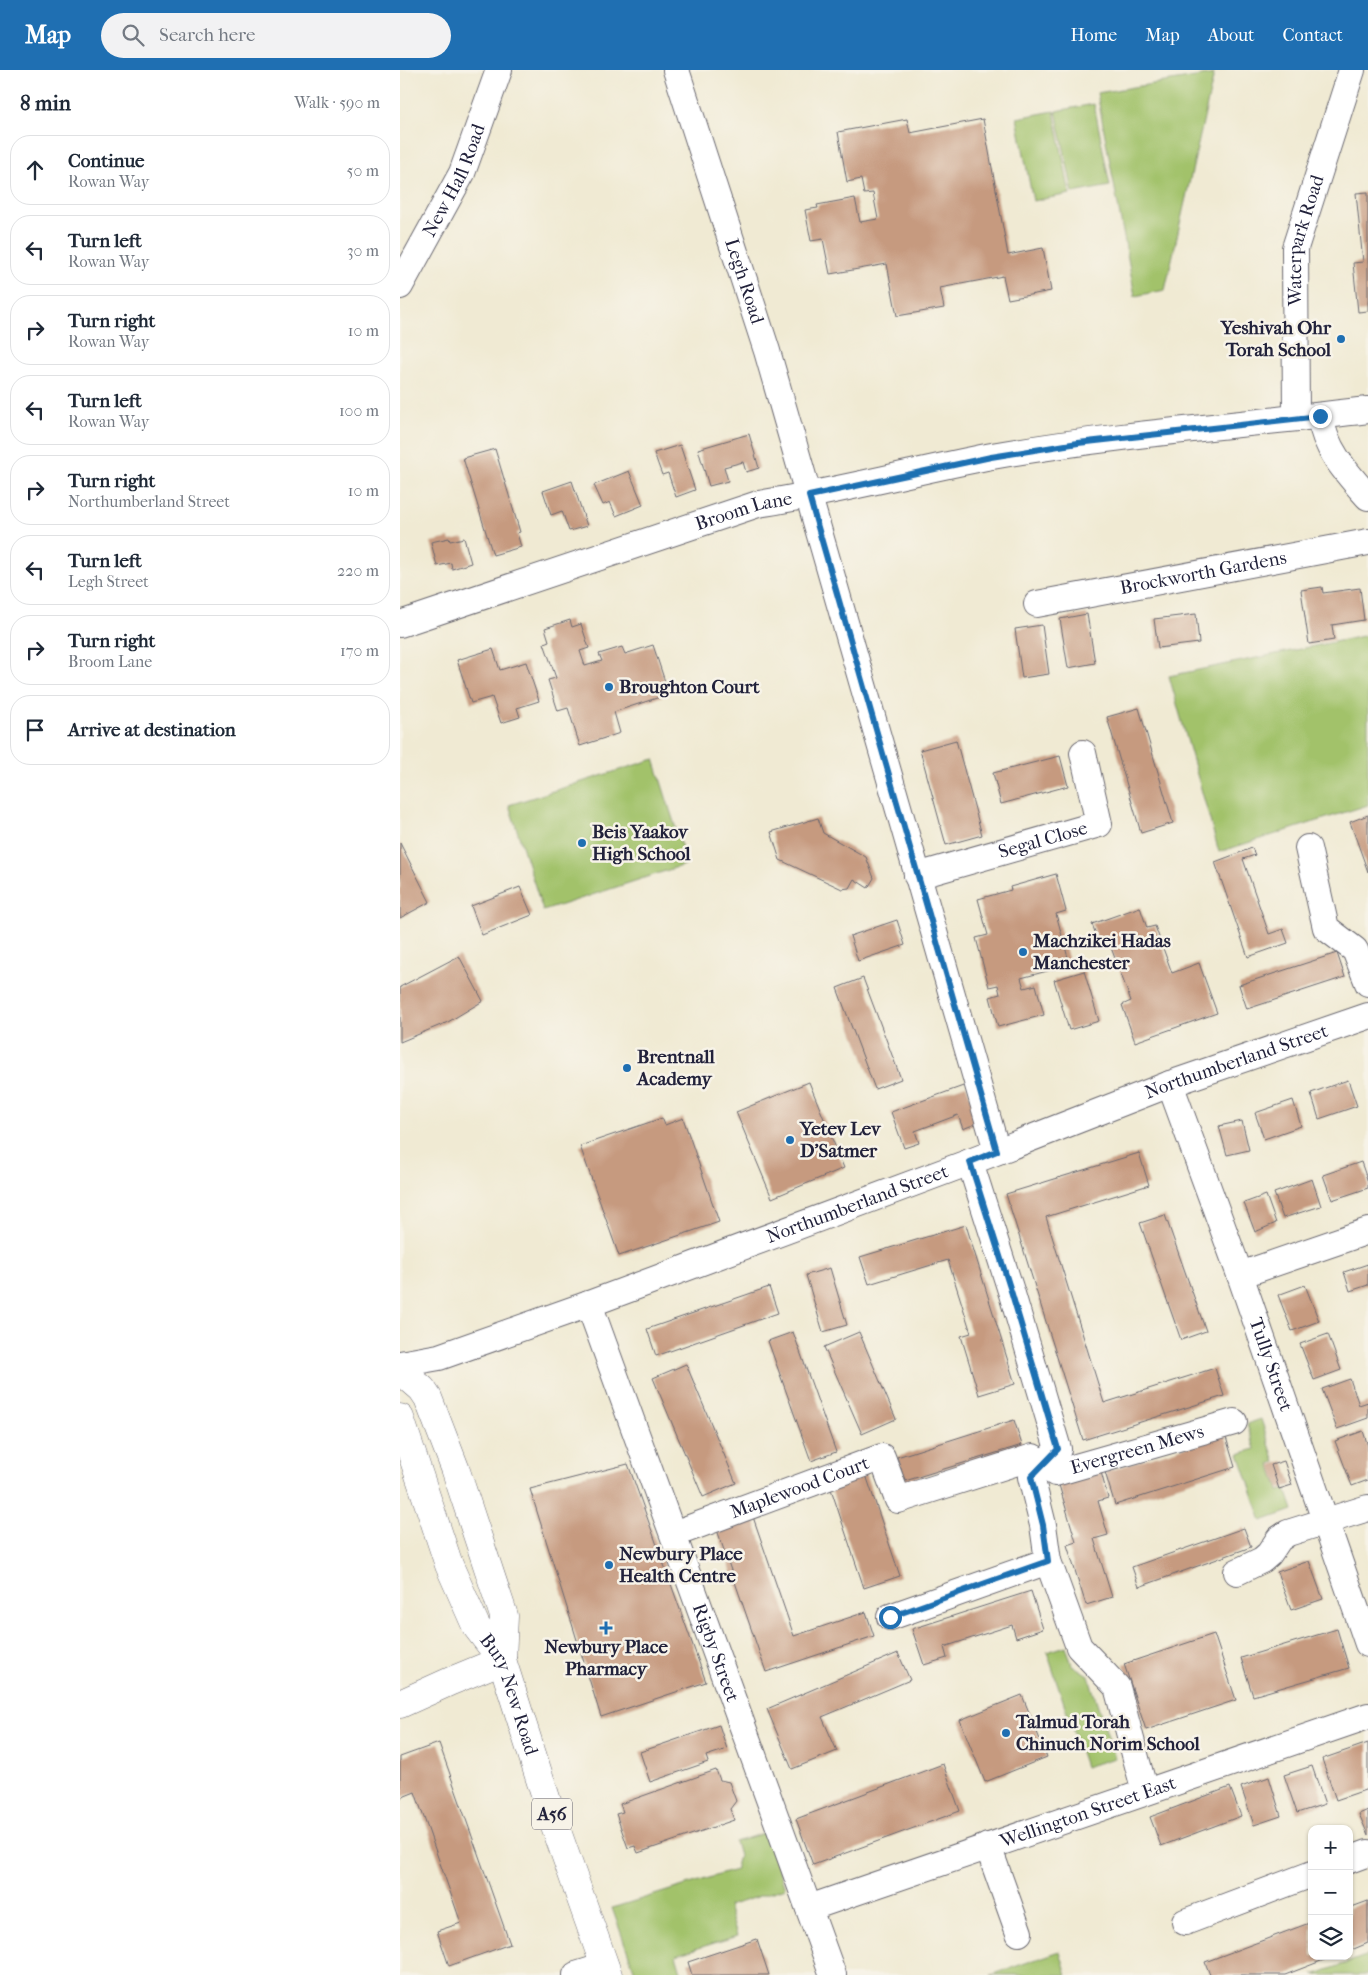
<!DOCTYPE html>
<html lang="en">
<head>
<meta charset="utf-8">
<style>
  body { margin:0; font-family:"IM FELL French Canon",serif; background:#f2f2f3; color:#1f2937 }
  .controls { position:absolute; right:15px; bottom:15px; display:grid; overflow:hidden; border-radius:10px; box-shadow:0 1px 4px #0004 }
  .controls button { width:45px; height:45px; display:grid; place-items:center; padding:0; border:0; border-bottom:1px solid #e0e1e3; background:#fff; color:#1f2937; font:25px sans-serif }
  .stop { position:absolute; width:15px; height:15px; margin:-11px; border:4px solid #1f6fb2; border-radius:50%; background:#fff }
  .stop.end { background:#1f6fb2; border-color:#fff; box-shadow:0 1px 5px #0008 }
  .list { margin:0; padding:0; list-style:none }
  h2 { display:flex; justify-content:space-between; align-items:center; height:65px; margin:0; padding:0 20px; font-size:21px }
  h2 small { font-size:16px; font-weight:400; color:#747a83 }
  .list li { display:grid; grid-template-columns:32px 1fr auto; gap:15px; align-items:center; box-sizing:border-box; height:70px; margin:0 10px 10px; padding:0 10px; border:1px solid #e0e1e3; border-radius:20px }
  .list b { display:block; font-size:19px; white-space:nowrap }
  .list p { margin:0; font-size:16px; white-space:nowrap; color:#747a83 }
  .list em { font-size:16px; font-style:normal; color:#747a83 }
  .icon { flex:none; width:28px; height:28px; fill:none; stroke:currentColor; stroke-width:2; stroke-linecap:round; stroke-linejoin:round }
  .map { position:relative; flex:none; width:968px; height:1905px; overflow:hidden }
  header { display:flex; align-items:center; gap:30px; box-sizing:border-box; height:70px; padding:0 25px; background:#1f6fb2; color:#fff }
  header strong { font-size:24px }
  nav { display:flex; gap:28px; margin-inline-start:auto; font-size:18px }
  .search { width:350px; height:45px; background:#f2f2f3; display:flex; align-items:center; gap:12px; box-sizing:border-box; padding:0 18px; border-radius:28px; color:#747a83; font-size:19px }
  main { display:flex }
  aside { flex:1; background:#fff }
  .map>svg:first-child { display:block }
</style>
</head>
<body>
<header>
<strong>Map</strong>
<div class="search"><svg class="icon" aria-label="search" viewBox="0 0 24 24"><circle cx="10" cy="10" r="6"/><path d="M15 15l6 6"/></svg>Search here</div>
<nav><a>Home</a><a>Map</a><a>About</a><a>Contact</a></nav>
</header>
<main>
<aside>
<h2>8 min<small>Walk · 590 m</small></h2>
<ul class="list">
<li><svg class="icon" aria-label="ahead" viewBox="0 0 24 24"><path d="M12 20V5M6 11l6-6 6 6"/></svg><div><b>Continue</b><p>Rowan Way</p></div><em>50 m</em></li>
<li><svg class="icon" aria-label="left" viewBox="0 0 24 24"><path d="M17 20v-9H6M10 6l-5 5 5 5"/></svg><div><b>Turn left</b><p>Rowan Way</p></div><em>30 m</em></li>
<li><svg class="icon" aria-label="right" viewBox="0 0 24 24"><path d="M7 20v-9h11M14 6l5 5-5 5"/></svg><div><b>Turn right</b><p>Rowan Way</p></div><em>10 m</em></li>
<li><svg class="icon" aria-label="left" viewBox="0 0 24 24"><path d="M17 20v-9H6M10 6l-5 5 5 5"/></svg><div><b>Turn left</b><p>Rowan Way</p></div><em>100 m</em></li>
<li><svg class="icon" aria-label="right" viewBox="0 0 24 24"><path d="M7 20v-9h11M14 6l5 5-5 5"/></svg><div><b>Turn right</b><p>Northumberland Street</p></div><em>10 m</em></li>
<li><svg class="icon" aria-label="left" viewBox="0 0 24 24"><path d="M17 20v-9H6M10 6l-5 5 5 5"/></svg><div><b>Turn left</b><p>Legh Street</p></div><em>220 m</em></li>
<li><svg class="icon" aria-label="right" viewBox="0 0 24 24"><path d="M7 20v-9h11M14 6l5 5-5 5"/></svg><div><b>Turn right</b><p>Broom Lane</p></div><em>170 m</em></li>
<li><svg class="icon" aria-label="arrive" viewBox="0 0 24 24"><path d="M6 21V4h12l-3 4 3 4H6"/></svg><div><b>Arrive at destination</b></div></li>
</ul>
</aside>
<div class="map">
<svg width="968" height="1905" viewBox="0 0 968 1905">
  <rect width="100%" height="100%" fill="#f7f3e8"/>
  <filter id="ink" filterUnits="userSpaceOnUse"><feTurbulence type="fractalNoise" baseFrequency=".02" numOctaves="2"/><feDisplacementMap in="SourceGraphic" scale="10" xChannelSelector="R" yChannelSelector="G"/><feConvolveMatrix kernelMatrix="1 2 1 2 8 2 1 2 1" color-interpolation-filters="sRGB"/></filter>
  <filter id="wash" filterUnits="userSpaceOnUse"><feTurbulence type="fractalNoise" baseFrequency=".0096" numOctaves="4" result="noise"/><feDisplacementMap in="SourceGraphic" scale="20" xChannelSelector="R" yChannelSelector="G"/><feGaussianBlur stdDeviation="1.12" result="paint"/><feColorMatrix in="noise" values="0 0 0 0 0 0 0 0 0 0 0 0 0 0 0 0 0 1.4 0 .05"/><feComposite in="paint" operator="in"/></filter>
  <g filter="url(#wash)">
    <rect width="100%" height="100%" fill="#f0ead3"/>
    <g fill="#a2c26a" stroke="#627252">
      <polygon points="814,4 765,220 735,226 697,23"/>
      <polygon points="694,34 710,116 673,123 656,41"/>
      <polygon points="654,41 670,124 633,131 617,48"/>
      <polygon points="968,565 968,735 819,782 769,606"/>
      <polygon points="254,689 287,794 143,841 109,735"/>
      <polygon points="861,1349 875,1392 870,1394 879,1421 886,1419 893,1440 862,1451 839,1384 855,1379 847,1354"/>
      <polygon points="666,1576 672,1595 688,1605 715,1688 685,1697 647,1582"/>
      <polygon points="367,1762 385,1818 328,1836 337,1866 276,1885 282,1905 236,1905 212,1838 335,1800 339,1786 335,1772"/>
      <polygon points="660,1881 667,1905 591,1905"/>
      <polygon points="968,1885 968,1905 914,1905"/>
    </g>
    <g id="blocks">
      <g fill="#c69a7f">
        <polygon points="507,49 510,63 583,49 608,185 643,178 651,221 608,229 603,206 540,218 544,238 497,246 487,194 430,204 423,169 411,171 405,140 418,138 417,135 455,128 460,152 478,149 473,123 464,124 461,109 447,112 438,62"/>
        <polygon points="968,122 968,241 958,242 953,193 963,192 956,123"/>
        <polygon points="349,364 359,398 346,402 343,392 324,397 328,411 309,416 298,379"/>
        <polygon points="280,375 295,420 276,427 268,403 262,405 254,383"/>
        <polygon points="95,379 120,462 117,463 121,477 93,485 63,388"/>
        <polygon points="229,401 243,435 216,446 210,432 203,435 194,415"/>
        <polygon points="172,411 187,456 169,461 162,441 151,445 143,421"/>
        <polygon points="49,468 50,471 64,468 71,493 52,499 51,493 37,496 31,472"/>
        <polygon points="922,517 923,523 960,518 964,550 932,555 934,570 909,574 901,520"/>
        <polygon points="687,544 695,593 668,598 660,549"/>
        <polygon points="796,544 799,573 758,578 754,549"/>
        <polygon points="170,550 172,557 181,554 189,578 180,581 185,596 202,591 199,584 222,577 225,584 253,575 269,624 214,642 220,663 180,676 168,638 158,641 148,610 156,608 144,573 149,571 145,558"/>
        <polygon points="642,555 649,604 622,608 615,559"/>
        <polygon points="93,579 100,600 126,592 139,631 117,638 120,647 101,653 92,627 71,633 57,590"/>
        <polygon points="739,638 773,753 741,763 707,647"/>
        <polygon points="556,670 582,765 546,775 520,680"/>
        <polygon points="660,686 668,716 601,734 593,703"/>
        <polygon points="968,745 968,802 950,752"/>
        <polygon points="418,748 423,763 466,787 474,808 468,818 454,809 449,818 442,819 380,790 371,762"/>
        <polygon points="0,773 30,832 0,848"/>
        <polygon points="852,778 855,785 843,789 869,864 883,859 888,873 848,887 815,792"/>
        <polygon points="656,804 666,841 656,844 670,895 621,908 624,918 636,915 644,945 598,957 590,927 600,924 598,915 589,917 576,868 588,865 578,829 611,820 610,817"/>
        <polygon points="120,817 132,845 82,865 71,836"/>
        <polygon points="740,837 747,858 755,856 772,903 799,893 817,943 735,972 722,935 731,931 710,875 701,878 692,854"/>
        <polygon points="497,850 505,875 458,891 450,866"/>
        <polygon points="937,883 945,907 847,939 839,915"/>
        <polygon points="59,886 83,931 48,952 0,972 0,917"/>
        <polygon points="684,901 699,951 669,960 654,910"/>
        <polygon points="463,908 501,1009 475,1019 437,918"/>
        <polygon points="948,1010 957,1036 919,1049 911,1023"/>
        <polygon points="409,1012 444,1098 372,1128 336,1042"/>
        <polygon points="566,1015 580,1052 563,1059 558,1045 515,1061 519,1073 504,1078 491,1042"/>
        <polygon points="893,1030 901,1056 864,1069 855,1043"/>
        <polygon points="262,1048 265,1055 283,1048 319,1152 219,1186 180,1076"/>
        <polygon points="842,1051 849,1080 827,1085 819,1056"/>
        <polygon points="739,1083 749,1115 646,1147 704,1333 815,1298 824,1326 683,1370 606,1124"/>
        <polygon points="961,1092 968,1112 968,1118 932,1130 923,1105"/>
        <polygon points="912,1109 921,1136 883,1148 874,1123"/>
        <polygon points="866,1125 876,1153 855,1162 844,1133"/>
        <polygon points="765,1145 806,1261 781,1270 740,1153"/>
        <polygon points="566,1155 615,1314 579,1325 561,1266 571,1263 548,1190 469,1214 460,1187"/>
        <polygon points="968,1194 968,1215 950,1221 944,1202"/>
        <polygon points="430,1198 447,1255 423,1262 406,1205"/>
        <polygon points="905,1215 919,1251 892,1261 878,1225"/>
        <polygon points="369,1217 378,1243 256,1286 247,1259"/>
        <polygon points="393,1262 436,1382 411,1391 368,1271"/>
        <polygon points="459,1262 496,1349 462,1364 424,1277"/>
        <polygon points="928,1264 941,1300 914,1310 900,1274"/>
        <polygon points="286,1294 336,1413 303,1427 253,1308"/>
        <polygon points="950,1309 959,1335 968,1332 968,1348 937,1359 922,1319"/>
        <polygon points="614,1350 622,1375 505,1411 497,1387"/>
        <polygon points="963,1361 968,1376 968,1410 952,1416 935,1371"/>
        <polygon points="825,1364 835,1397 715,1435 705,1402"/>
        <polygon points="884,1391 892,1415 879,1419 871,1395"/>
        <polygon points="228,1394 306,1612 201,1647 130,1419"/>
        <polygon points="465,1402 500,1506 464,1518 429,1413"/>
        <polygon points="701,1402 708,1428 698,1431 708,1465 694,1469 712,1527 686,1535 667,1475 676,1472 659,1415"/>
        <polygon points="351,1441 394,1566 466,1542 474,1566 366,1602 315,1454"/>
        <polygon points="844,1458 851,1477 739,1517 732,1497"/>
        <polygon points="909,1491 923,1529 891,1540 877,1502"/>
        <polygon points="631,1521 643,1559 616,1568 612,1555 544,1577 547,1588 524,1595 512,1559"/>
        <polygon points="937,1559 949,1598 853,1626 841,1588"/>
        <polygon points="814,1564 836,1630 746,1660 724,1594"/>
        <polygon points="498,1583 510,1610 422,1647 437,1681 392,1699 367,1639"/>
        <polygon points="622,1625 647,1687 585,1712 560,1650"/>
        <polygon points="319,1655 327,1679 306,1686 308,1692 250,1712 240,1682"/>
        <polygon points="39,1673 110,1874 49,1896 37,1861 61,1853 15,1722 0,1728 0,1687"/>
        <polygon points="968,1673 968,1719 936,1730 922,1689"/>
        <polygon points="543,1694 560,1741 413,1795 396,1749"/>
        <polygon points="912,1696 925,1734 897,1743 884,1705"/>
        <polygon points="316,1700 320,1710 329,1712 336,1731 330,1739 334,1750 238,1783 235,1776 228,1778 216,1744 223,1742 220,1734"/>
        <polygon points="869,1707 881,1746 854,1755 841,1717"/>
        <polygon points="830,1717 841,1746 761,1776 750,1747"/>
        <polygon points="968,1740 968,1765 959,1744"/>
        <polygon points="968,1831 968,1873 949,1881 949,1838"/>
        <polygon points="912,1852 912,1886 934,1886 885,1905 810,1905 805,1892"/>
        <polygon points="357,1869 369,1905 292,1905 288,1892"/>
      </g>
    </g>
  </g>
  <g filter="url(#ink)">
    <use href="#blocks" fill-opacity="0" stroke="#6a6870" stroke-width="1"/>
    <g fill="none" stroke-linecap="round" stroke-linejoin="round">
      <defs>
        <g id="minor">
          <path id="s1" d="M276 0 367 281 597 1081"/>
          <path id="s2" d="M0 216 62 103 99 0"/>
          <path d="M920 346C925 380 946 402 968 427"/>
          <path id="s3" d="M896 348 895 178 952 0"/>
          <path id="s4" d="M637 534 968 472"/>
          <path id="s5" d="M0 554 358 434C437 422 514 401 592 386 716 364 843 355 968 340"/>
          <polyline points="908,778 926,858 955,880 968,913"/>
          <path id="s6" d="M517 806 699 754 683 683"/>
          <path id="s7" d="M770 1014 840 1205 968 1574"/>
          <polyline points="840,1205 968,1161"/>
          <path id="s8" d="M189 1234 433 1905"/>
          <path id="s9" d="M0 1294 39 1287 189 1234 570 1092 770 1014 968 946"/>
          <path id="s10" d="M274 1464 482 1387 498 1430 633 1387 655 1403 834 1352"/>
          <polyline points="648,1491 679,1577 717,1617 745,1722"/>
          <polyline points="837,1502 862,1490 869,1484 879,1469 888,1463 968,1438"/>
          <polyline points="490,1547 648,1491 643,1455 631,1407 658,1379 612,1224 570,1092"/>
          <polyline points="588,1776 619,1863"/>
          <polyline points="949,1790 968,1783"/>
          <path id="s11" d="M409 1838 968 1646"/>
          <polyline points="785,1852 912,1804"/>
          <polyline points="176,1905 205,1896"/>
        </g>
        <polyline id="major" points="0,1634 51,1611 102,1590"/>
        <g id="highway">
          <polyline points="0,1300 22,1319 28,1328 55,1398 104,1546 102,1590"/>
          <path id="s12" d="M0 1348 49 1495 76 1556 102 1590 153 1750 208 1905"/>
        </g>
      </defs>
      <use href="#minor" stroke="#6a6870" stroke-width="28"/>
      <use href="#major" stroke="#6a6870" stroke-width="29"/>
      <use href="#highway" stroke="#6a6870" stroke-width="29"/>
      <use href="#minor" stroke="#fff" stroke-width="26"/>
      <use href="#major" stroke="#fff" stroke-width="28"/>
      <use href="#highway" stroke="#fff" stroke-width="28"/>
    </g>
  </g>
  <g fill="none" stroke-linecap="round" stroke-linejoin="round" filter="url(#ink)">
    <polyline stroke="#1f6fb2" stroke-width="6" points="490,1547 648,1491 643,1455 631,1407 658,1379 612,1224 570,1092 597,1081 409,426 591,387 678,373 920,346"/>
  </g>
  <g fill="#1f6fb2" stroke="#f7f3e8" stroke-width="2">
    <circle cx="941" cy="269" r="5"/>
    <circle cx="209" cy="617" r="5"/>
    <circle cx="182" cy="773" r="5"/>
    <circle cx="623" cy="882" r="5"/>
    <circle cx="227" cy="998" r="5"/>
    <circle cx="390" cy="1070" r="5"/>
    <circle cx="209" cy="1495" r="5"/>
    <path d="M203.5 1550.5h5v5h5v5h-5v5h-5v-5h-5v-5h5z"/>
    <circle cx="606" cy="1663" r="5"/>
  </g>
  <g text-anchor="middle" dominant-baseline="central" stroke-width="5" stroke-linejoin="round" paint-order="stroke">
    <rect fill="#f7f3e8" stroke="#62616f" stroke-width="1" x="132" y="1728.5" width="40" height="31" rx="4"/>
    <g font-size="18" font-weight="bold" fill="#22223b">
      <text x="152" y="1744">A56</text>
    </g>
    <g font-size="19" fill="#22223b" stroke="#f7f3e8">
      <text stroke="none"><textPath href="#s2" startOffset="119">New Hall Road</textPath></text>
      <text stroke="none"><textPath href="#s3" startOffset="179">Waterpark Road</textPath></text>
      <text stroke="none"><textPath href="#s1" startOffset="222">Legh Road</textPath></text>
      <text stroke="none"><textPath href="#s5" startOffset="362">Broom Lane</textPath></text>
      <text stroke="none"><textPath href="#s4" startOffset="169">Brockworth Gardens</textPath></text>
      <text stroke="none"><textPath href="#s6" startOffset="131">Segal Close</textPath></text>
      <text stroke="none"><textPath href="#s9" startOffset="890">Northumberland Street</textPath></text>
      <text stroke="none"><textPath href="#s9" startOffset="485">Northumberland Street</textPath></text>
      <text stroke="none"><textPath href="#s7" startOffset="298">Tully Street</textPath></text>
      <text stroke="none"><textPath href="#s10" startOffset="522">Evergreen Mews</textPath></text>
      <text stroke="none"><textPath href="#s10" startOffset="134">Maplewood Court</textPath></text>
      <text stroke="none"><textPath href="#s8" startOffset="371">Rigby Street</textPath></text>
      <text stroke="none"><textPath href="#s12" startOffset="299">Bury New Road</textPath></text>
      <text stroke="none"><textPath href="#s11" startOffset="295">Wellington Street East</textPath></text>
    </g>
    <g font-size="19" font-weight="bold" fill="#22223b" stroke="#f7f3e8" text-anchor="start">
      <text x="931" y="258" text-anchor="end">Yeshivah Ohr<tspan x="931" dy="22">Torah School</tspan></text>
      <text x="219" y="617">Broughton Court</text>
      <text x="192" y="762">Beis Yaakov<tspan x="192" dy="22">High School</tspan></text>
      <text x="633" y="871">Machzikei Hadas<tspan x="633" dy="22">Manchester</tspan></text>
      <text x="237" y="987">Brentnall<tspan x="237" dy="22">Academy</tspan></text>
      <text x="400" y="1059">Yetev Lev<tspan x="400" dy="22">D'Satmer</tspan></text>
      <text x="219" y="1484">Newbury Place<tspan x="219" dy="22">Health Centre</tspan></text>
      <text x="206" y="1577" text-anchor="middle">Newbury Place<tspan x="206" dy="22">Pharmacy</tspan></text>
      <text x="616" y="1652">Talmud Torah<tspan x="616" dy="22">Chinuch Norim School</tspan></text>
    </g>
  </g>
</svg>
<div class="controls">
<button>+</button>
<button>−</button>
<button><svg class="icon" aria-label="layers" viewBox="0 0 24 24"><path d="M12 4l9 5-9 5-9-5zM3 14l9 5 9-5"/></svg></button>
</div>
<div class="stop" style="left:490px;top:1547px"></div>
<div class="stop end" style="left:920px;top:346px"></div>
</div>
</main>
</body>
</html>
